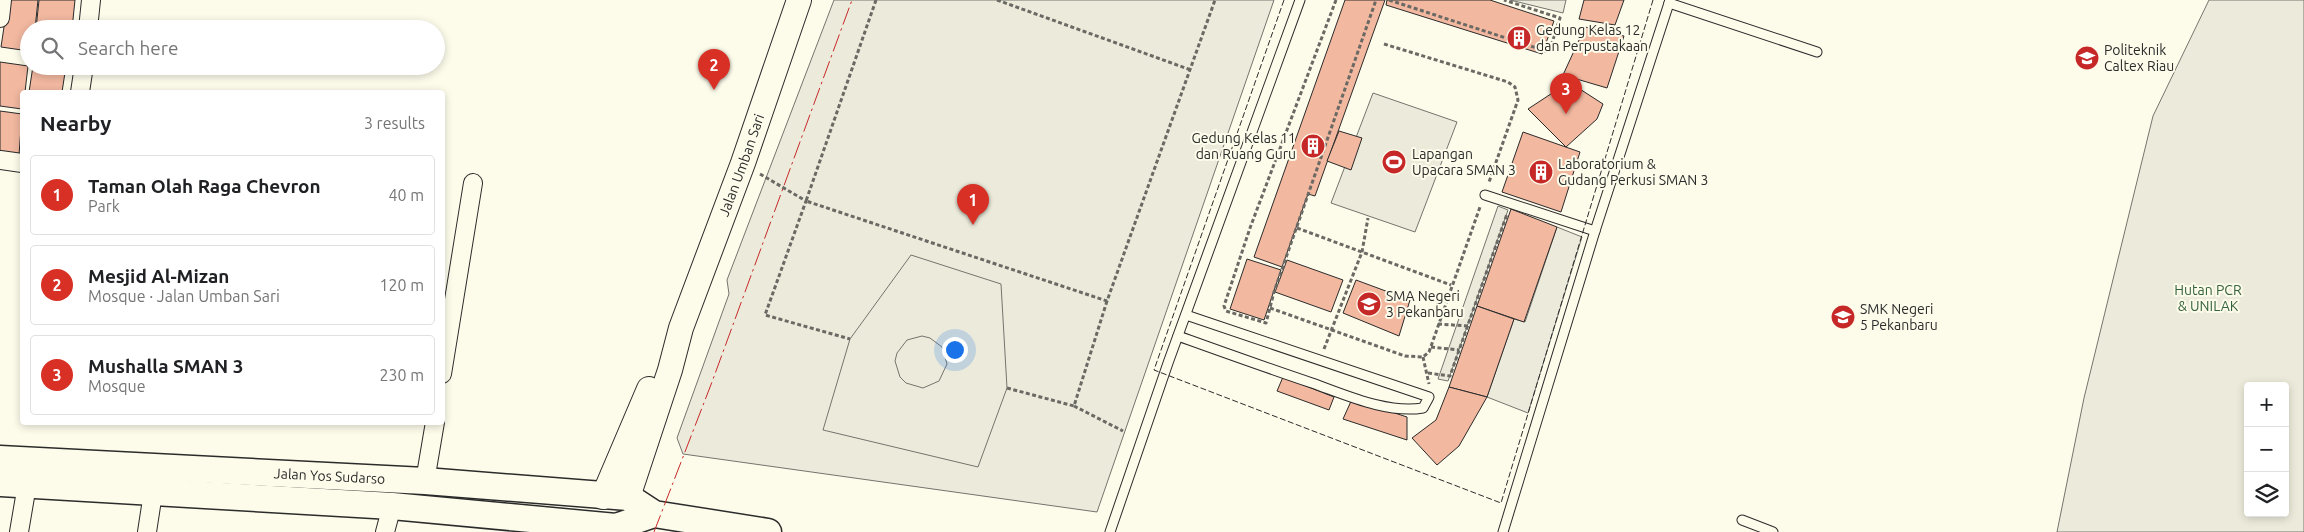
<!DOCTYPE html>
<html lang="en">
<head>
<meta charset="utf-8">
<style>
  body { margin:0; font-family:Ubuntu,sans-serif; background:#f2f2f2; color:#202124 }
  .controls { position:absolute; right:15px; bottom:15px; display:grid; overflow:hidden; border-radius:5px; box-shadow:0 2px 8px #0003 }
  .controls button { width:45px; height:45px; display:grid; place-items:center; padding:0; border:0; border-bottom:1px solid #e0e0e0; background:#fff; color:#202124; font:25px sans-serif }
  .you { position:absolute; left:954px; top:349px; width:18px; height:18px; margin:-12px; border:4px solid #fff; border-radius:50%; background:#1a73e8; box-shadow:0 0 0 8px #1a73e833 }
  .badge { display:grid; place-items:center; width:32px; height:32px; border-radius:50%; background:#d93025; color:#fff; font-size:16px; font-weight:700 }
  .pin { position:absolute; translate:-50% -41px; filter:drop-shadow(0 1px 2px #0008) }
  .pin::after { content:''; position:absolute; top:26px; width:18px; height:15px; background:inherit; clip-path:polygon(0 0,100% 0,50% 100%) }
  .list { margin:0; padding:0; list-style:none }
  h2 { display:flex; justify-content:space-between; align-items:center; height:65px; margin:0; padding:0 20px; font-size:21px }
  h2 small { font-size:16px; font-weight:400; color:#757577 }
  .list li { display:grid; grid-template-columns:32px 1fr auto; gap:15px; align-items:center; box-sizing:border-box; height:80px; margin:0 10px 10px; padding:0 10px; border:1px solid #e0e0e0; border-radius:5px }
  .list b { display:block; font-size:19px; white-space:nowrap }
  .list p { margin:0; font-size:16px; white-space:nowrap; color:#757577 }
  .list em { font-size:16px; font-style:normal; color:#757577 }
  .icon { flex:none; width:28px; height:28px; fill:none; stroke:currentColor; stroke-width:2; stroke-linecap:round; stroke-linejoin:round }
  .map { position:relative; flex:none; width:2304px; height:532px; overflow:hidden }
  .search { position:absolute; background:#fff; box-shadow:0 2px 8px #0003; left:20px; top:20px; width:425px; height:55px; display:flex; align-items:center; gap:12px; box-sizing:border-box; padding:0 18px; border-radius:28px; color:#757577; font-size:19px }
  .panel { position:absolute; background:#fff; box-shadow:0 2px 8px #0003; left:20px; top:90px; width:425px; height:335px; border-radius:5px }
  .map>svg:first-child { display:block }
</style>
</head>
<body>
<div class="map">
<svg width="2304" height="532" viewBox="0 0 2304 532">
  <rect width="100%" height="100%" fill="#fdfbea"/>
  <g fill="#ecebdb" stroke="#74746e" fill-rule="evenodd">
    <polygon points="834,0 1274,0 1097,512 683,454 677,438 729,294 727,280"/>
    <polygon points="1510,0 1566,0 1563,13"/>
    <path d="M2209 0H2304V532H2057L2084 398 2153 116ZM2248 386H2285V513H2248Z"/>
    <polygon points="1373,93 1457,122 1415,232 1331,203"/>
    <polygon points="1498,206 1508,210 1448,381 1438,379"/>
    <polygon points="1557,227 1582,237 1528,413 1487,397 1514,319 1525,322"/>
  </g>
  <path fill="#eceadb" stroke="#74746e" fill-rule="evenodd" d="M911 255 1001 284 1007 388 978 467 823 430 850 339ZM922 336 930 338 942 347 947 364 939 381 923 388 906 383 900 377 895 361 897 353 907 340Z"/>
  <g fill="#f2b8a0" stroke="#2b2b2b">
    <polygon points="8,0 38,0 35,29 29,29 29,51 1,47"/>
    <polygon points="39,0 75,0 72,29 36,29"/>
    <polygon points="1345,0 1385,0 1315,196 1308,194 1282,267 1254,257"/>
    <polygon points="1387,0 1490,0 1554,21 1542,54 1386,5"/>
    <polygon points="1584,0 1624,0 1615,25 1579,19"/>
    <polygon points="1585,27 1624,36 1607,88 1563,75"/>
    <polygon points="0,62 28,66 25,92 22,92 22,109 0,106"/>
    <polygon points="33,66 66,66 62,92 29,92"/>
    <polygon points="1569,82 1603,104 1597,119 1566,147 1528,109"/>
    <polygon points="0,111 22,114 19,155 0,152"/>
    <polygon points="1339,131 1362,138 1351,170 1327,161"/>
    <polygon points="1523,132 1580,152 1561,212 1502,192"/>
    <polygon points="1511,209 1557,227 1524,322 1477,306"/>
    <polygon points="1247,259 1281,270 1264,320 1230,309"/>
    <polygon points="1287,260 1343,280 1331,312 1275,292"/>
    <polygon points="1356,280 1410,300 1399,336 1343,313"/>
    <polygon points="1477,306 1514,319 1487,397 1449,387"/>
    <polygon points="1283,377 1334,397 1329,410 1277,391"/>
    <polygon points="1449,387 1487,397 1459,446 1437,465 1412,438 1436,420"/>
    <polygon points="1352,399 1407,417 1407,440 1343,419"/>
  </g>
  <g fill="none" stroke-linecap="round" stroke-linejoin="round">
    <defs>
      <g id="service">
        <polyline points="1669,3 1817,52"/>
        <polyline points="1485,195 1595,231"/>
        <path d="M1178 336C1223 352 1267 368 1312 383 1346 395 1387 414 1423 408L1429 397 1186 315"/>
        <polyline points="1742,520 1773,532"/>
        <polyline points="1110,532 1168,363 1300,0"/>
        <polyline points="1503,532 1595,231 1670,0"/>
      </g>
      <g id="minor">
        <polyline points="0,18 2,0"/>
        <polyline points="88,29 91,0"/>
        <polyline points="80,92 84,66"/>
        <polyline points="0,160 22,163"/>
        <polyline points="442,374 473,183"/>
        <polyline points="425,481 435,422"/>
        <polyline points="19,532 27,485"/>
        <polyline points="147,532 153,493"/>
        <polyline points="385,532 392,506"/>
      </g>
      <g id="secondary">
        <polyline points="603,497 649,389"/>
        <path id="s1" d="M628 497 670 370 681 328 743 163 799 0"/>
      </g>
      <g id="primary">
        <path id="s2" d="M0 459 425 481 628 497 654 514 768 532"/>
        <polyline points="0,483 392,506 616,527 654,514"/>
      </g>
    </defs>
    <use href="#service" stroke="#2b2b2b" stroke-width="11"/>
    <use href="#minor" stroke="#2b2b2b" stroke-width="20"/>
    <use href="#secondary" stroke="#2b2b2b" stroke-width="26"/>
    <use href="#primary" stroke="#2b2b2b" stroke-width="29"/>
    <g stroke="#6a6964" stroke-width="3" stroke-dasharray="4 2.5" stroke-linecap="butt">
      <polyline points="876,0 806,201 1107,301 1215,0"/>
      <polyline points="997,0 1191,70"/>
      <polyline points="1336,0 1250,228 1224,306 1226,311 1266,323 1274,292 1376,0"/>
      <polyline points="1389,0 1549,52 1560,18 1504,0"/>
      <polyline points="1384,44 1508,82 1515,87 1518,100 1489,182"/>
      <polyline points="760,174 806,201 765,315 850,339"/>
      <polyline points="1297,228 1451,285"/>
      <polyline points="1270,308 1405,356 1423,357 1429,352 1480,207"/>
      <polyline points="1438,324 1468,326"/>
      <polyline points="1431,347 1459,350"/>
      <polyline points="1324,349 1362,252 1368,218"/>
      <polyline points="1423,357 1429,384"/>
      <polyline points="1428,373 1450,376 1507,214"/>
      <polyline points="1007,388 1074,406 1107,301"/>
      <polyline points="1074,406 1123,431"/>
    </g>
    <use href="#service" stroke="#fdfbea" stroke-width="9"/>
    <use href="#minor" stroke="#fdfbea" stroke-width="18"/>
    <use href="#secondary" stroke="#fdfbea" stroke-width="24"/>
    <use href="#primary" stroke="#fdfbea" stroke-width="26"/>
    <polyline stroke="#2b2b2b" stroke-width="1" stroke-dasharray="6 2.5" stroke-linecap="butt" points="1284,0 1154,370 1501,503 1653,0"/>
    <polyline stroke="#c62828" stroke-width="1" stroke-dasharray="18 4 2.5 4" stroke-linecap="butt" points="654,532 712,382 852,0"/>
  </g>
  <defs>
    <symbol id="building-disc" viewBox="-11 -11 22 22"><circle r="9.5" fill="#c62828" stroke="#fdfbea"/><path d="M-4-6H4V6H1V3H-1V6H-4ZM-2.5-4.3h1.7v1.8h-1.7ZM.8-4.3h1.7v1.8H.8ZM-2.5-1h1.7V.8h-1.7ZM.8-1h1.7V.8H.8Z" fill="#fff"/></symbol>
    <symbol id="university-disc" viewBox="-11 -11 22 22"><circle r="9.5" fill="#c62828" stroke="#fdfbea"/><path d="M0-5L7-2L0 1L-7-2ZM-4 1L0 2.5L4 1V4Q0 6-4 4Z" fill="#fff"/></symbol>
    <symbol id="stadium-disc" viewBox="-11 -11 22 22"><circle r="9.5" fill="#c62828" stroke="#fdfbea"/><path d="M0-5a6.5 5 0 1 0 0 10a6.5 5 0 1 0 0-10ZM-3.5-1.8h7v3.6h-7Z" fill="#fff"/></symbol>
    <symbol id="school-disc" viewBox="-11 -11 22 22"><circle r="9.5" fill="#c62828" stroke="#fdfbea"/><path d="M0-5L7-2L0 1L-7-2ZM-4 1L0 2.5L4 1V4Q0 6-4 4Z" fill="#fff"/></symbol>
  </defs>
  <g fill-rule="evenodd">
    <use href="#building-disc" x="1505" y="24" width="28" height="28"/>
    <use href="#university-disc" x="2073" y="44" width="28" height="28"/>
    <use href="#building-disc" x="1299" y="132" width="28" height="28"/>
    <use href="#stadium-disc" x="1380" y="148" width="28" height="28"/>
    <use href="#building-disc" x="1527" y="158" width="28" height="28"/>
    <use href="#school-disc" x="1355" y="290" width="28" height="28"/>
    <use href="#school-disc" x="1829" y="303" width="28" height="28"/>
  </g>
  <g text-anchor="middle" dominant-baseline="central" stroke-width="4" stroke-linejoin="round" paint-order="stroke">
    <g font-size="14" fill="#2b2b2b" stroke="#fdfbea" text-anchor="start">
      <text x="1536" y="30">Gedung Kelas 12<tspan x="1536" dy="16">dan Perpustakaan</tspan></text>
      <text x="2104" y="50">Politeknik<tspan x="2104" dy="16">Caltex Riau</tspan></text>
      <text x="1296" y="138" text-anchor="end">Gedung Kelas 11<tspan x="1296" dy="16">dan Ruang Guru</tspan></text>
      <text x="1412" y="154">Lapangan<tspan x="1412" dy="16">Upacara SMAN 3</tspan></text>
      <text x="1558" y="164">Laboratorium &amp;<tspan x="1558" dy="16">Gudang Perkusi SMAN 3</tspan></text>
      <text x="1386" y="296">SMA Negeri<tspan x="1386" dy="16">3 Pekanbaru</tspan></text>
      <text x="1860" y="309">SMK Negeri<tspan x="1860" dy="16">5 Pekanbaru</tspan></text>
    </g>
    <g font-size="14" fill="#2b2b2b" stroke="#fdfbea">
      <text stroke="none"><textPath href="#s1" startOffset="351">Jalan Umban Sari</textPath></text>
      <text stroke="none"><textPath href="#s2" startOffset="330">Jalan Yos Sudarso</textPath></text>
    </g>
    <g font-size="14" fill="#34623c" stroke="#fdfbea">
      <text x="2208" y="290">Hutan PCR<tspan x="2208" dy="16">&amp; UNILAK</tspan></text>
    </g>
  </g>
</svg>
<div class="controls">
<button>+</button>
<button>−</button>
<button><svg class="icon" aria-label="layers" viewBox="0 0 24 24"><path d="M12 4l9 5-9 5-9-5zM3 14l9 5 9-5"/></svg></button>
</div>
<div class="you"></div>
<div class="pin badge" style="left:973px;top:225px">1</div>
<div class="pin badge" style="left:714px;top:90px">2</div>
<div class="pin badge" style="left:1566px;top:114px">3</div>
<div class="search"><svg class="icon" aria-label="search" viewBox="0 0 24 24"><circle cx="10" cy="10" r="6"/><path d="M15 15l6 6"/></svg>Search here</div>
<section class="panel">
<h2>Nearby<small>3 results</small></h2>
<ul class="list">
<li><span class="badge">1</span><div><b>Taman Olah Raga Chevron</b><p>Park</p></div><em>40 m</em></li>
<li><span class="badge">2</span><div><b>Mesjid Al-Mizan</b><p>Mosque · Jalan Umban Sari</p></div><em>120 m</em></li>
<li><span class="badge">3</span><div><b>Mushalla SMAN 3</b><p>Mosque</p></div><em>230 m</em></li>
</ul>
</section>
</div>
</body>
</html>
